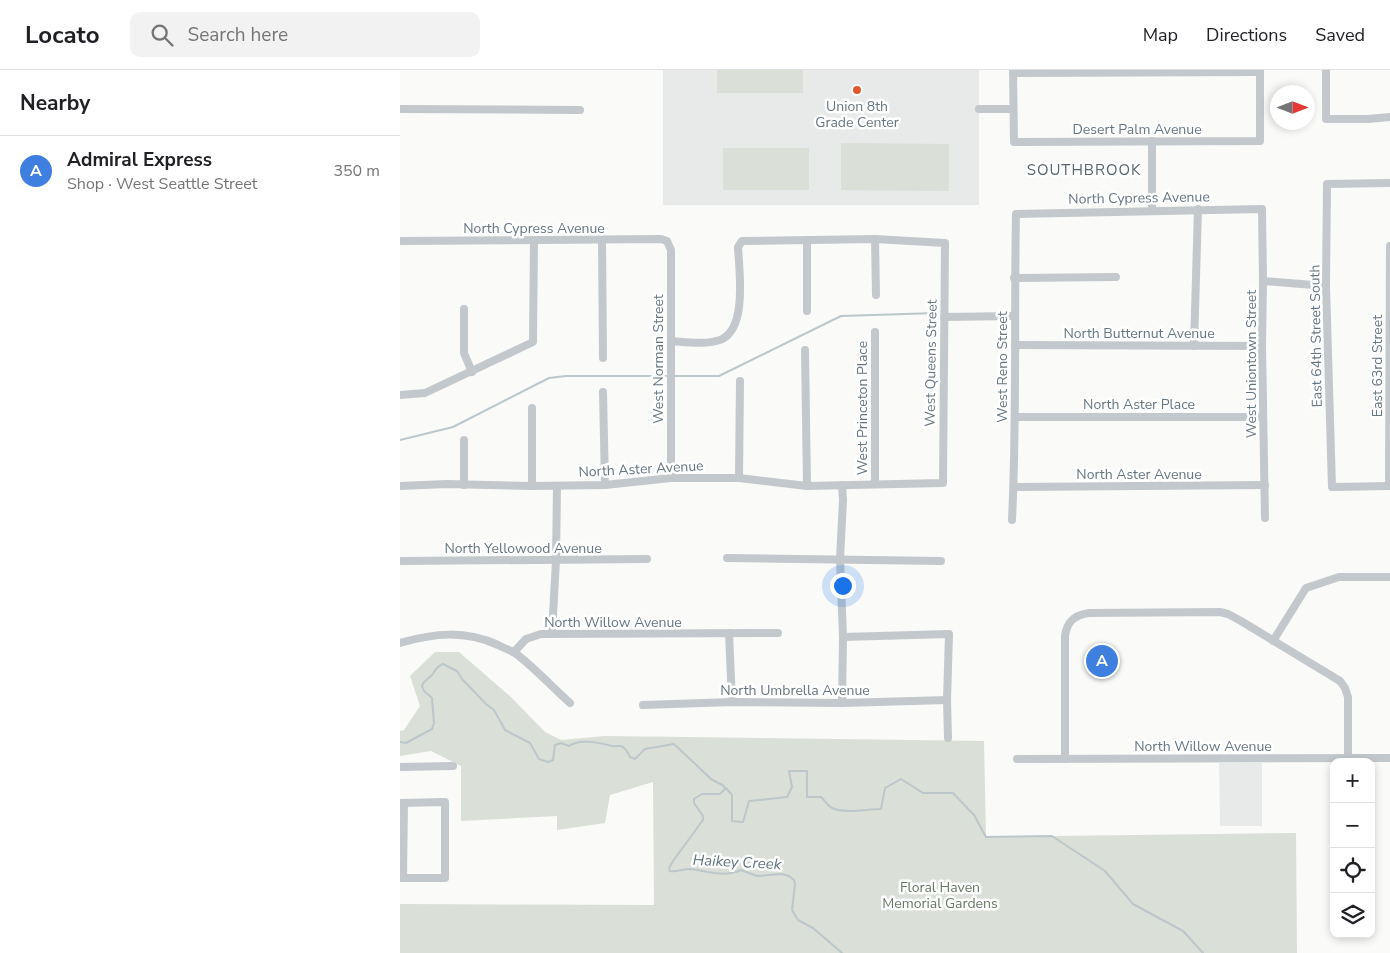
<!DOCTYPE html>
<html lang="en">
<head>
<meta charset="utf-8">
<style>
  body { margin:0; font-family:"Nunito Sans",sans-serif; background:#f2f2f2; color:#202124 }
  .controls { position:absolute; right:15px; bottom:15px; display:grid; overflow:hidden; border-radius:10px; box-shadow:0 2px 8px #0003 }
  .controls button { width:45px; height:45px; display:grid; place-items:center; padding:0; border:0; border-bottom:1px solid #e0e0e0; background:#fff; color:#202124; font:25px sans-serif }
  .compass { position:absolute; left:870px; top:15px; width:45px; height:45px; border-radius:50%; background:#fff; box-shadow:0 2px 8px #0003; rotate:90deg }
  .you { position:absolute; left:442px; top:515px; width:18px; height:18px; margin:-12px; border:4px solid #fff; border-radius:50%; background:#1a73e8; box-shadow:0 0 0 8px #1a73e833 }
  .badge { display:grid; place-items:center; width:32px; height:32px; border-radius:50%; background:#e4572e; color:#fff; font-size:16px; font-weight:700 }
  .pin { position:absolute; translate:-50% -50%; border:2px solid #fff; box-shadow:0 1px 5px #0006 }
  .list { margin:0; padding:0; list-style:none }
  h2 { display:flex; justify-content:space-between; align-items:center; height:65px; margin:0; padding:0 20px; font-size:21px }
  h2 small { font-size:16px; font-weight:400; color:#757577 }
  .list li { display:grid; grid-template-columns:32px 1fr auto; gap:15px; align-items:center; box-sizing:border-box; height:70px; padding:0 20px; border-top:1px solid #e0e0e0 }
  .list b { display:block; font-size:19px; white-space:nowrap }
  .list p { margin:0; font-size:16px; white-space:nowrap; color:#757577 }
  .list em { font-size:16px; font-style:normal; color:#757577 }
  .icon { flex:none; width:28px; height:28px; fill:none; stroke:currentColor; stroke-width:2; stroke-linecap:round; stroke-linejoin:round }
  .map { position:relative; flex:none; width:990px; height:883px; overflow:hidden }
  header { display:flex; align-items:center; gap:30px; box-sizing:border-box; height:70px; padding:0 25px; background:#fff; border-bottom:1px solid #e0e0e0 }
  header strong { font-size:24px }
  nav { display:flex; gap:28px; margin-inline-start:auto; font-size:18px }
  .search { width:350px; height:45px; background:#f2f2f2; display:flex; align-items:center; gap:12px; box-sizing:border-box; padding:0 18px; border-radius:10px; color:#757577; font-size:19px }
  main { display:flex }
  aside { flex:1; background:#fff }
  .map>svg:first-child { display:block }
</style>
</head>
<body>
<header>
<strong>Locato</strong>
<div class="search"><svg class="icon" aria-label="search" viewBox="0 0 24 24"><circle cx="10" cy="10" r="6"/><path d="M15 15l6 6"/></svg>Search here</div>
<nav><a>Map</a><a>Directions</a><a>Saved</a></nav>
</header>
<main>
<aside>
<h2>Nearby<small></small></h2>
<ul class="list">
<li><span class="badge" style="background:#3f7fe0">A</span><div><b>Admiral Express</b><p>Shop · West Seattle Street</p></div><em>350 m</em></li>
</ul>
</aside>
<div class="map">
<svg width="990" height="883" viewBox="0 0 990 883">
  <rect width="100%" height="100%" fill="#fafaf8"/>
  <g fill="#e8e9e9">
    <rect x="263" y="0" width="316" height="135"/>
    <polygon points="819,693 862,693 862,756 820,756"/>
  </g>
  <g fill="#dadfd7">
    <rect x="317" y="0" width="86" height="23"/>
    <polygon points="441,73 549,74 549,121 441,120"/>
    <rect x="323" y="78" width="86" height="42"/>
    <polygon points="35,582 59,582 111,627 145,662 161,670 205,666 584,671 586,767 896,763 897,883 0,883 0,834 254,835 253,712 210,725 205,753 157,760 157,746 61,751 61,696 31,681 0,686 0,661 4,660 20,636 10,606"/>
  </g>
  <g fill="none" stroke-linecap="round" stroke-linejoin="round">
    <g stroke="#bbc7cb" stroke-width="2">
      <polyline points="275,306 319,306 441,246 537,243"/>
      <polyline points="0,370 53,357 149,308 166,306 266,306"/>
      <path d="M0 672 6 673 32 659 34 653 32 628 24 621 22 616C24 610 27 610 31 606 36 601 36 596 43 594L57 601 62 609 86 634 94 640 105 660 130 673 139 689 148 692 153 690 155 675 161 673 169 676C180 668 200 673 212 676 216 677 219 675 223 677 227 680 228 683 230 687L235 689 245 679 274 674 311 709 324 716 325 719 320 724H302L294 729V733L303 746V750L273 791 269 798 270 801C276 802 283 799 290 799 308 801 323 808 341 800L357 806 382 804 389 806 394 810 395 814 392 840 398 850 413 858 442 883"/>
      <path d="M326 718 332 725V751L343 752 349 731 387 727 392 717 389 701H407V727H421C424 730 428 736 432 738 445 744 467 739 481 739L485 718 501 709 523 723H553L574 745 586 767 652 766 705 801 733 834 783 861 803 883"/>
    </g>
    <g stroke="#c3c8cc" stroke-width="8">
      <polyline points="613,0 614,72 860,71 860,0"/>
      <polyline points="926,0 926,49 968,49 990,47"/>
      <polyline points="613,3 860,2"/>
      <polyline points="0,39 180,40"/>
      <polyline points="579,39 613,39"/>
      <polyline points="990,113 927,114 926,216 932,417 990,416"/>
      <polyline points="752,140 752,71"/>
      <polyline points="475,169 476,225"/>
      <polyline points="202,170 203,288"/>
      <polyline points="407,170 407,241"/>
      <polyline points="0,171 261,169 267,171 271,180 271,408"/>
      <polyline points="614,208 716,207"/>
      <polyline points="863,211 926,216"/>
      <polyline points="64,239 64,283 72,302"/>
      <polyline points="544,247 615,246"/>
      <polyline points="475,262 475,413"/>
      <polyline points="615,275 862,276"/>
      <polyline points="794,276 798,139"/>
      <polyline points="405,280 407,416"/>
      <polyline points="203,322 205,415"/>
      <polyline points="0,325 25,323 133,272 134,170"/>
      <polyline points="132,338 132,416"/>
      <polyline points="615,347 863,347"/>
      <polyline points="339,408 340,311"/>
      <polyline points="64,415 64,370"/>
      <path d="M0 416 47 414 132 416 205 415 271 408H339L407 416 543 413 545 173 475 169 342 171 338 177C339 200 348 259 320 270 305 275 286 272 271 271"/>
      <polyline points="989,416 990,176"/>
      <polyline points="614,417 865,415"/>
      <path d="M612 450C617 348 614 246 616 144L862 139 863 211 862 276 865 448"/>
      <polyline points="327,488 541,491"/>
      <polyline points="0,491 247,489"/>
      <polyline points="329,563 332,632"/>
      <polyline points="152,564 156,490 157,416"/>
      <polyline points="443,567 549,564 547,630 548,668"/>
      <polyline points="873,571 906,518 939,507 990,507"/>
      <path d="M0 573C34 563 65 560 98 575 104 578 110 580 115 583 135 598 152 617 170 633"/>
      <polyline points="114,582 126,569 141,564 378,563"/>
      <polyline points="442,633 443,567 440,489 443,430 442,415"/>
      <polyline points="243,635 332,632 442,633 547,630"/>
      <polyline points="617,689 990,688"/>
      <path d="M665 689V566C667 551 675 545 689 543L820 542 828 544 841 551 940 611 945 618 948 627V688"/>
      <polyline points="0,697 53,696"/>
      <polyline points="0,733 45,732 45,808 0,808"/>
      <polyline points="3,808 4,733"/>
    </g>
  </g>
  <circle fill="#e4572e" stroke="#fff" stroke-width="2" cx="457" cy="20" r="5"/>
  <g text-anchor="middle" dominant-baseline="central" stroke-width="5" stroke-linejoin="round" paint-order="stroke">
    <g font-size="14" fill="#657683" stroke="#fff">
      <text x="457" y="36">Union 8th<tspan x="457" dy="16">Grade Center</tspan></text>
    </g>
    <g font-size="14" fill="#657683" stroke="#fff">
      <text x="737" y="59">Desert Palm Avenue</text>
      <text transform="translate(739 128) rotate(-1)">North Cypress Avenue</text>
      <text x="134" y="158">North Cypress Avenue</text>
      <text x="739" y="263">North Butternut Avenue</text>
      <text transform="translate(916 266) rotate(-91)">East 64th Street South</text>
      <text transform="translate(258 289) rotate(-90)">West Norman Street</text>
      <text transform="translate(531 293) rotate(-89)">West Queens Street</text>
      <text transform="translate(851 294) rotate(-90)">West Uniontown Street</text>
      <text transform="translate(977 296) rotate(-90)">East 63rd Street</text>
      <text transform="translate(602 297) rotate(-90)">West Reno Street</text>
      <text x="739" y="334">North Aster Place</text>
      <text transform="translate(462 338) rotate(-90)">West Princeton Place</text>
      <text transform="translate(241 399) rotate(-3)">North Aster Avenue</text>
      <text x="739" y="404">North Aster Avenue</text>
      <text x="123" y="478">North Yellowood Avenue</text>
      <text x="213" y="552">North Willow Avenue</text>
      <text x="395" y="620">North Umbrella Avenue</text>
      <text x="803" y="676">North Willow Avenue</text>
    </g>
    <g font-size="14" fill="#687a64" stroke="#fff">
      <text x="540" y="817">Floral Haven<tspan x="540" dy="16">Memorial Gardens</tspan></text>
    </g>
    <g font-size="15" letter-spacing="1" fill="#57646e" stroke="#fff">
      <text x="684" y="100">SOUTHBROOK</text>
    </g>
    <g font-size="15" font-style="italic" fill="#60757c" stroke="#fff">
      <text transform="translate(337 792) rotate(3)">Haikey Creek</text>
    </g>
  </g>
</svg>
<div class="controls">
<button>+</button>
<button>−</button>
<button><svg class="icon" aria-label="locate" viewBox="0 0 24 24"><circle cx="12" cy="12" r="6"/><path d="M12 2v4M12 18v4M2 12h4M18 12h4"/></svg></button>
<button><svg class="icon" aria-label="layers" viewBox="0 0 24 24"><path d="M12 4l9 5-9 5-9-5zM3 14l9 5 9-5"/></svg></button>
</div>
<svg class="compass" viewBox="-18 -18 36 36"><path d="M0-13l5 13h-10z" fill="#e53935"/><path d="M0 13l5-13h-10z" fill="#757577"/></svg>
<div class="you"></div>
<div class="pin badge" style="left:702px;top:591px;background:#3f7fe0">A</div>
</div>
</main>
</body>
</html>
